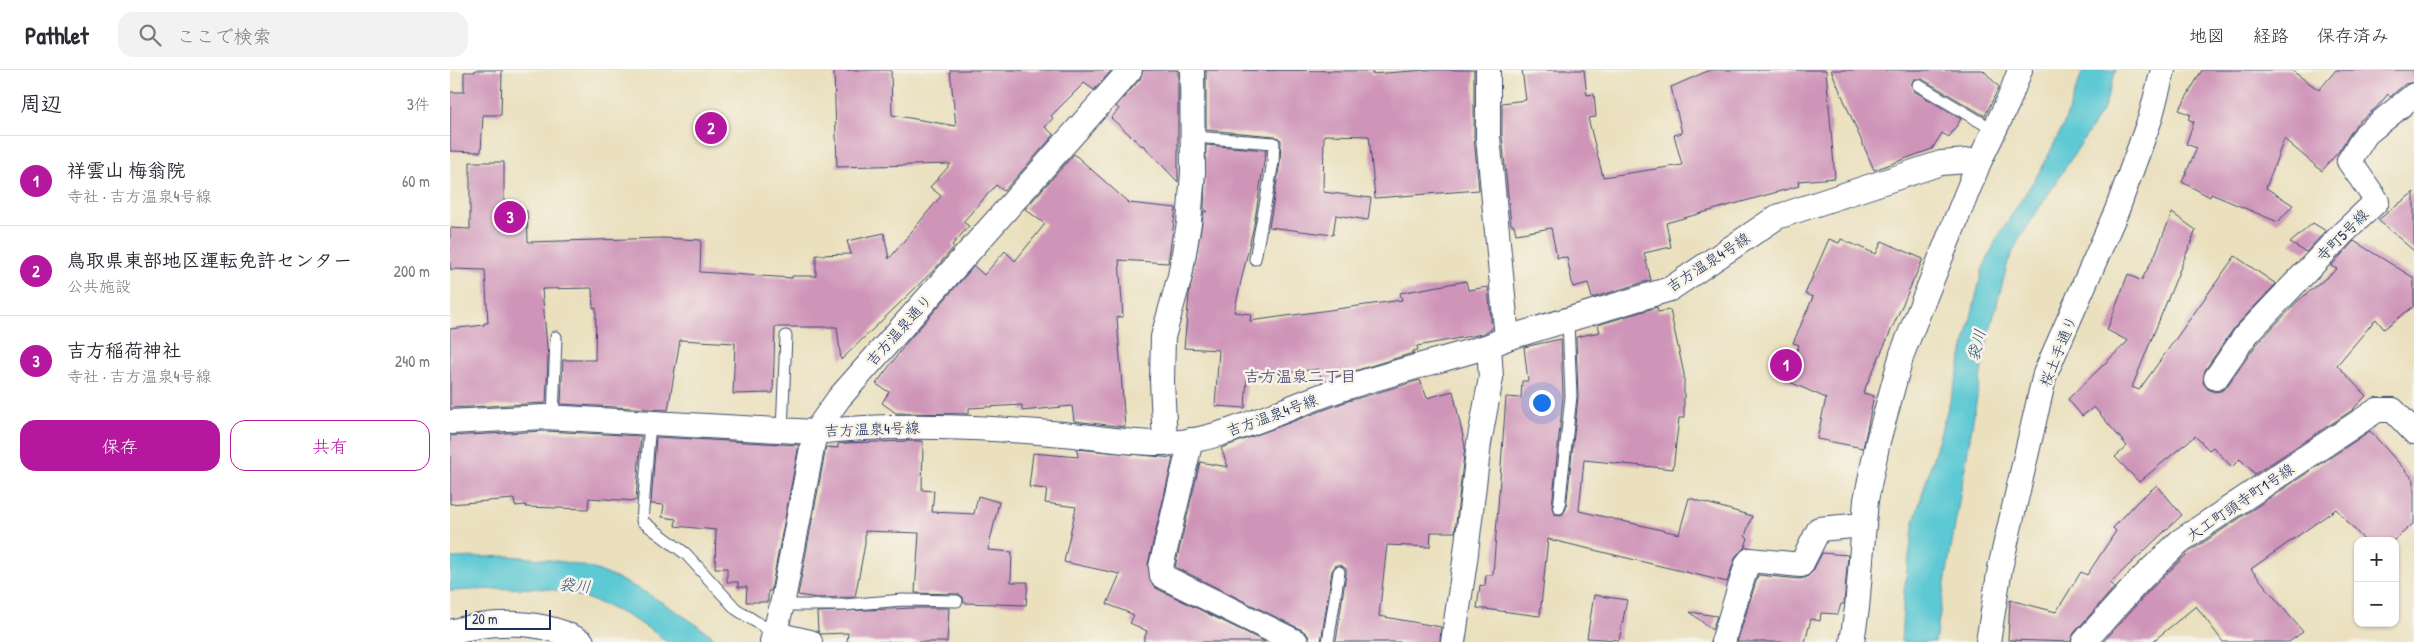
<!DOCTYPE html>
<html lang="ja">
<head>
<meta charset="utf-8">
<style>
  body { margin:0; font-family:"Patrick Hand","Klee One",sans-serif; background:#f2f2f3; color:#2b2b33 }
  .controls { position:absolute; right:15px; bottom:15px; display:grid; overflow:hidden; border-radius:10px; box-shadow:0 1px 4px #0004 }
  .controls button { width:45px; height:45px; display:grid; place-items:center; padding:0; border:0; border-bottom:1px solid #e1e1e2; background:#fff; color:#2b2b33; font:25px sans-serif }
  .scale { position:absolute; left:15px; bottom:12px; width:86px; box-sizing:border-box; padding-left:5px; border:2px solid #1b2f5e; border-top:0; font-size:14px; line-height:18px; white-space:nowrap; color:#1b2f5e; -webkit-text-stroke:4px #f7f3e8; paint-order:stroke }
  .you { position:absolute; left:1091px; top:332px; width:18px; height:18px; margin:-12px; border:4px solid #fff; border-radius:50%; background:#1a73e8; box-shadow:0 0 0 8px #1a73e833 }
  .badge { display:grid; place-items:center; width:32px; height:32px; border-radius:50%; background:#b5179e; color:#fff; font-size:16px; font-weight:700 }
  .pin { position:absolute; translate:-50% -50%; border:2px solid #fff; box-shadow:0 1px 5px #0006 }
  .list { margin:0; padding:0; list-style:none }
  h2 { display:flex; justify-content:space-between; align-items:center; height:65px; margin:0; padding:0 20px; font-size:21px }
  h2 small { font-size:16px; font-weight:400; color:#7c7c81 }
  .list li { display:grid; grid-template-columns:32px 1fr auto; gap:15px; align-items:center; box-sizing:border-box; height:90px; padding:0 20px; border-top:1px solid #e1e1e2 }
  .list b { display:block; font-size:19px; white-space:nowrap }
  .list p { margin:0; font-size:16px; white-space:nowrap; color:#7c7c81 }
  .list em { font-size:16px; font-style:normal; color:#7c7c81 }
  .actions { display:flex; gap:10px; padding:15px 20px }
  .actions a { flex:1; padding:11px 0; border:1px solid #b5179e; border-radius:15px; text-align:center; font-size:18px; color:#b5179e }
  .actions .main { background:#b5179e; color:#fff }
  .icon { flex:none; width:28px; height:28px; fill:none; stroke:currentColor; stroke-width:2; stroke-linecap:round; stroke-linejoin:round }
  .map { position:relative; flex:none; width:1964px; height:572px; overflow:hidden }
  header { display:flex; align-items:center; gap:30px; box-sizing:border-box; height:70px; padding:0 25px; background:#fff; border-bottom:1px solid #e1e1e2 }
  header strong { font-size:24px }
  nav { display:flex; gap:28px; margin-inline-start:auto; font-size:18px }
  .search { width:350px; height:45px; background:#f2f2f3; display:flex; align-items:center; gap:12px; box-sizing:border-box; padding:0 18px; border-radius:15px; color:#7c7c81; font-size:19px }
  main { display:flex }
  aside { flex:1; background:#fff }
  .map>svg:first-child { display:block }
</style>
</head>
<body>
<header>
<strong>Pathlet</strong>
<div class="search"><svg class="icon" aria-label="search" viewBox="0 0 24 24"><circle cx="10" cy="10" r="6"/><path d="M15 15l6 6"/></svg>ここで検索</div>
<nav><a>地図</a><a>経路</a><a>保存済み</a></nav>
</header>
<main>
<aside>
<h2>周辺<small>3件</small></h2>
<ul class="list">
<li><span class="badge">1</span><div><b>祥雲山 梅翁院</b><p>寺社 · 吉方温泉4号線</p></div><em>60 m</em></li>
<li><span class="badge">2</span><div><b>鳥取県東部地区運転免許センター</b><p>公共施設</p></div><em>200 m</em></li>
<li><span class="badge">3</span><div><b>吉方稲荷神社</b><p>寺社 · 吉方温泉4号線</p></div><em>240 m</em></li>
</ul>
<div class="actions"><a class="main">保存</a><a>共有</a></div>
</aside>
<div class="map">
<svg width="1964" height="572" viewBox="0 0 1964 572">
  <rect width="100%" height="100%" fill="#f7f3e8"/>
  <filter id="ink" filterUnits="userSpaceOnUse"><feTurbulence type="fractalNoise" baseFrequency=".02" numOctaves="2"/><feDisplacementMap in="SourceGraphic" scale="10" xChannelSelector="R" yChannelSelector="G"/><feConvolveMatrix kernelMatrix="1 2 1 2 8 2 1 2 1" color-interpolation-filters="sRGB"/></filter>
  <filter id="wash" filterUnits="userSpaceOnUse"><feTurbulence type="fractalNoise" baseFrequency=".0096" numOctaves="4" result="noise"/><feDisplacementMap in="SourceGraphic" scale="20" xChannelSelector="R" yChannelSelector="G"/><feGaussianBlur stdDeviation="1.12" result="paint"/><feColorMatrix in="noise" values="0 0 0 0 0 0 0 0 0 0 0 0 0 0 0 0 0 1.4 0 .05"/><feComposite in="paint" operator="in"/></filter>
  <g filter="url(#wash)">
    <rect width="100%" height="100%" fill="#eae0be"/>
    <g fill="#5dc9d4" stroke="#3c7c99">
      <polygon points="1633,0 1666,0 1654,38 1568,171 1558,192 1535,280 1485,572 1451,572 1454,521 1464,452 1507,307 1532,201 1547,168 1593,96 1613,56"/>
      <path d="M59 486C92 489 127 491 157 504 196 520 237 547 270 572H217C187 547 135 523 96 519 64 517 32 520 0 521V488Z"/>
    </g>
    <g id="blocks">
      <g fill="#cf95b9">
        <polygon points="25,0 52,0 51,45 33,45 31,82 0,81 0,22 14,22 14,2 25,2"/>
        <polygon points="384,0 441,0 442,45 506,56 500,0 662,0 644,20 634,13 601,46 603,48 595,57 604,65 554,121 546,115 513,152 519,156 502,175 504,177 485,199 391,290 387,257 325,257 323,323 283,324 285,273 230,270 218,340 111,334 113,290 145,290 146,238 143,238 142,218 92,219 98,288 96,333 0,338 0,259 34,255 34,253 38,253 35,200 0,199 0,158 20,159 20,92 54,92 54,142 77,141 78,172 213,168 251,170 250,202 342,208 342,206 366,206 366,185 401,184 397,171 434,163 439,189 491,126 480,117 501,94 387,97"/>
        <polygon points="693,0 728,0 728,112 693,75 692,76 661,48 669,39 666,36 690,9"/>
        <polygon points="756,0 922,1 922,4 976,0 1024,0 1024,67 1029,120 925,128 919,66 874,65 873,122 921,128 918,150 886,145 883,165 819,157 830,93 831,70 825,66 756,60"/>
        <polygon points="1072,0 1134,0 1137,25 1144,24 1146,47 1138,48 1153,107 1232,95 1224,65 1232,63 1221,17 1260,0 1376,0 1385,108 1348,111 1349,116 1216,153 1221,177 1194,183 1201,210 1142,228 1138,213 1123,217 1117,187 1107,188 1101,158 1066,164 1064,155 1061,155 1052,66 1052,33 1076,30"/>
        <polygon points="1381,0 1533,0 1549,17 1535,46 1472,9 1464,9 1461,15 1464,21 1511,49 1499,67 1492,63 1482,79 1424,100"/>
        <polygon points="1752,0 1841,0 1869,20 1886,0 1964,0 1964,12 1955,14 1940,27 1938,24 1926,38 1907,53 1889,81 1872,101 1834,69 1816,118 1843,135 1828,152 1761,124 1760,127 1732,112 1747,78 1736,74 1744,52 1738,49 1741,45 1729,40"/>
        <polygon points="756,75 816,80 804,155 784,242 801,244 800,251 952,230 950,223 1016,211 1018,220 1038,217 1042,259 1032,264 967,276 968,280 963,281 963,283 872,311 869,299 797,307 795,338 765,336 769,280 734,278 739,225 754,141 757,142 754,138"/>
        <polygon points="624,84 679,133 726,138 718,193 669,190 673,247 667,247 675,357 624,351 622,336 572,341 572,335 519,338 519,344 446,343 432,333 439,322 426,314 458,271 524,196 534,205 555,181 565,191 595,154 575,139"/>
        <polygon points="1964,122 1964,181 1928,150"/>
        <polygon points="1722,143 1746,160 1682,317 1689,320 1785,186 1826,214 1785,257 1755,300 1753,313 1758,319 1764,322 1771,321 1777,316 1806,275 1849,230 1887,199 1881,196 1904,171 1964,208 1964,236 1934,259 1926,249 1887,295 1916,326 1901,341 1805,404 1790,389 1782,397 1763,377 1759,380 1745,366 1689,412 1665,387 1677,376 1644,337 1632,346 1618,329 1678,271 1657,260 1678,204 1691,211 1705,185"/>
        <polygon points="1863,153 1876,161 1856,182 1840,173"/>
        <polygon points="1379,169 1389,173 1391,169 1426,184 1432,171 1473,189 1413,323 1424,326 1413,378 1367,369 1376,328 1335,310 1349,275 1343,273 1363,227 1355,224"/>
        <polygon points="1207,237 1208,242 1220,240 1234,304 1234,348 1229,348 1223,399 1134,390 1129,441 1229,464 1239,428 1302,446 1295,466 1298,468 1295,477 1286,486 1277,512 1098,469 1090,546 1027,538 1030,515 1035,516 1036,505 1043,505 1056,327 1071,328 1072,311 1078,311 1074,277 1111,269 1113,326 1102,437 1104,444 1112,445 1116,439 1128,327 1126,267 1150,262 1148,255"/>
        <polygon points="970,310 977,328 1003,321 1015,376 1005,462 981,462 980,477 937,475 929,546 991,557 990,572 886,572 896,503 896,499 891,495 886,495 882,501 871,572 860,572 858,565 852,560 725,497 750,392 778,397 771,378 898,331"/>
        <polygon points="95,361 191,366 186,431 139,428 138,439 76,437 76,435 65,436 64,429 0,434 0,366"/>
        <polygon points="1920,361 1964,410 1964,453 1943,471 1915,471 1886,439 1801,499 1853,562 1839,572 1773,572 1746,536 1702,572 1653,572 1699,521 1739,482"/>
        <polygon points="206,367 349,375 321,521 318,521 318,532 296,532 297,517 288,517 288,512 277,512 277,498 265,498 266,460 225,456 226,449 212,447 214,435 201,434"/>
        <polygon points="458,371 473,371 472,420 484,421 482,442 524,444 528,426 549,432 538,480 562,482 561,512 578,512 576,535 514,533 513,527 508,524 465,523 469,463 415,461 415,474 405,527 367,528 348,525 376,377 388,378 388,374 397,373"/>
        <polygon points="627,379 723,388 698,494 701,513 706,518 815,572 693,572 697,561 680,553 684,545 657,534 670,504 614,492 626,437 595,433 597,419 579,417 583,383 628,387"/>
        <polygon points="1707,415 1732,445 1660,513 1664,518 1624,563 1621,572 1558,570 1560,530 1606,542 1631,502 1637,505 1666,461 1663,458 1689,430"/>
        <polygon points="1372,483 1398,485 1394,534 1391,534 1388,544 1371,543 1370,551 1361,549 1355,572 1287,572 1308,505 1350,509 1357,507 1363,501"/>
        <polygon points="1144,525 1177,530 1169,570 1137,568"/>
        <polygon points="464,538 499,538 497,572 397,572 398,563 370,564 368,561 367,542"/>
        <polygon points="1240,542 1267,546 1262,560"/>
      </g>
    </g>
  </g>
  <g filter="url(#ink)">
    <use href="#blocks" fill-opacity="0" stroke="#3a4a6c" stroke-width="1"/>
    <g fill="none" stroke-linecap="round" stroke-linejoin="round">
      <defs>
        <g id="lane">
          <polyline points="1468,15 1544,60"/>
          <polyline points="744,67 824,73 823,92 805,189"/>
          <polyline points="103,348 106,267"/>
          <polyline points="200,353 192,451 236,484 286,539 325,564"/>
          <polyline points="332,360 336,266"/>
          <polyline points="1109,438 1121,326 1118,251"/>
          <polyline points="332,535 394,535 453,530 507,531"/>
          <polyline points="878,572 889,502"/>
        </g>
        <g id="street">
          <polyline points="1038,0 1038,67 1057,268"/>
          <polyline points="1766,308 1795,266 1892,164 1927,131 1899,91 1916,64 1964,25"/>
          <path d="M0 352 95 347 365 362C447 353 531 357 613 364 647 367 681 374 715 373 770 373 840 335 894 318 942 303 991 290 1039 276L1057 268 1220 219 1327 147 1491 93 1530 90 1558 32 1570 0"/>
          <polyline points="741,370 711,497 712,506 846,572"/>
          <polyline points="715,373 712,311 713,267 730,206 739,153 743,102 742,0"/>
          <path d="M0 562C43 550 93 549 132 572"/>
          <polyline points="325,564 360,572"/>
          <polyline points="322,572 332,535 365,362 389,328 680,0"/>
          <polyline points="1003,572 1015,491 1029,373 1041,308 1039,276"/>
          <polyline points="1273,572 1297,494 1300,490 1351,495 1369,459 1414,455"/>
          <polyline points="1402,572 1407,538 1416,430 1428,371 1452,284 1530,90"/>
          <polyline points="1538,572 1550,498 1595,304 1667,140 1700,49 1713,0"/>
          <polyline points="1634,572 1689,511 1730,471 1927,340 1943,340 1964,362"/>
        </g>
      </defs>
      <use href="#lane" stroke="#3a4a6c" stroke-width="13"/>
      <use href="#street" stroke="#3a4a6c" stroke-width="26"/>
      <use href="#lane" stroke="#fff" stroke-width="11"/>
      <use href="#street" stroke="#fff" stroke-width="24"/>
    </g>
  </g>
  <g text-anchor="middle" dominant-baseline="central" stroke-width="5" stroke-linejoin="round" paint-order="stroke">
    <g font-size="15" fill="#1b2f5e" stroke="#f7f3e8">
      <text transform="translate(1892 165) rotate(-45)">寺町5号線</text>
      <text transform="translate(1258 192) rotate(-33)">吉方温泉4号線</text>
      <text transform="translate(449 260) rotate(-48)">吉方温泉通り</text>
      <text transform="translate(1608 281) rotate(-68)">桜土手通り</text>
      <text transform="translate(822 345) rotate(-20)">吉方温泉4号線</text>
      <text transform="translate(422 359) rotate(-2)">吉方温泉4号線</text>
      <text transform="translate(1790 432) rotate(-34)">大工町頭寺町1号線</text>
    </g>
    <g font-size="16" font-style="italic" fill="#2c567c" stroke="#f7f3e8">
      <text transform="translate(1526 275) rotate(-75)">袋川</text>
      <text transform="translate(125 515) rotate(5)">袋川</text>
    </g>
    <g font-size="16" font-weight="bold" fill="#5a537e" stroke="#f7f3e8">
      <text x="850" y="306">吉方温泉二丁目</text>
    </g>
  </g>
</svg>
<div class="controls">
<button>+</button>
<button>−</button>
</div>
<div class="scale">20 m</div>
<div class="you"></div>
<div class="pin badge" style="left:1336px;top:295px">1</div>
<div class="pin badge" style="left:261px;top:58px">2</div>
<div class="pin badge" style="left:60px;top:147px">3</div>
</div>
</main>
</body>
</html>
